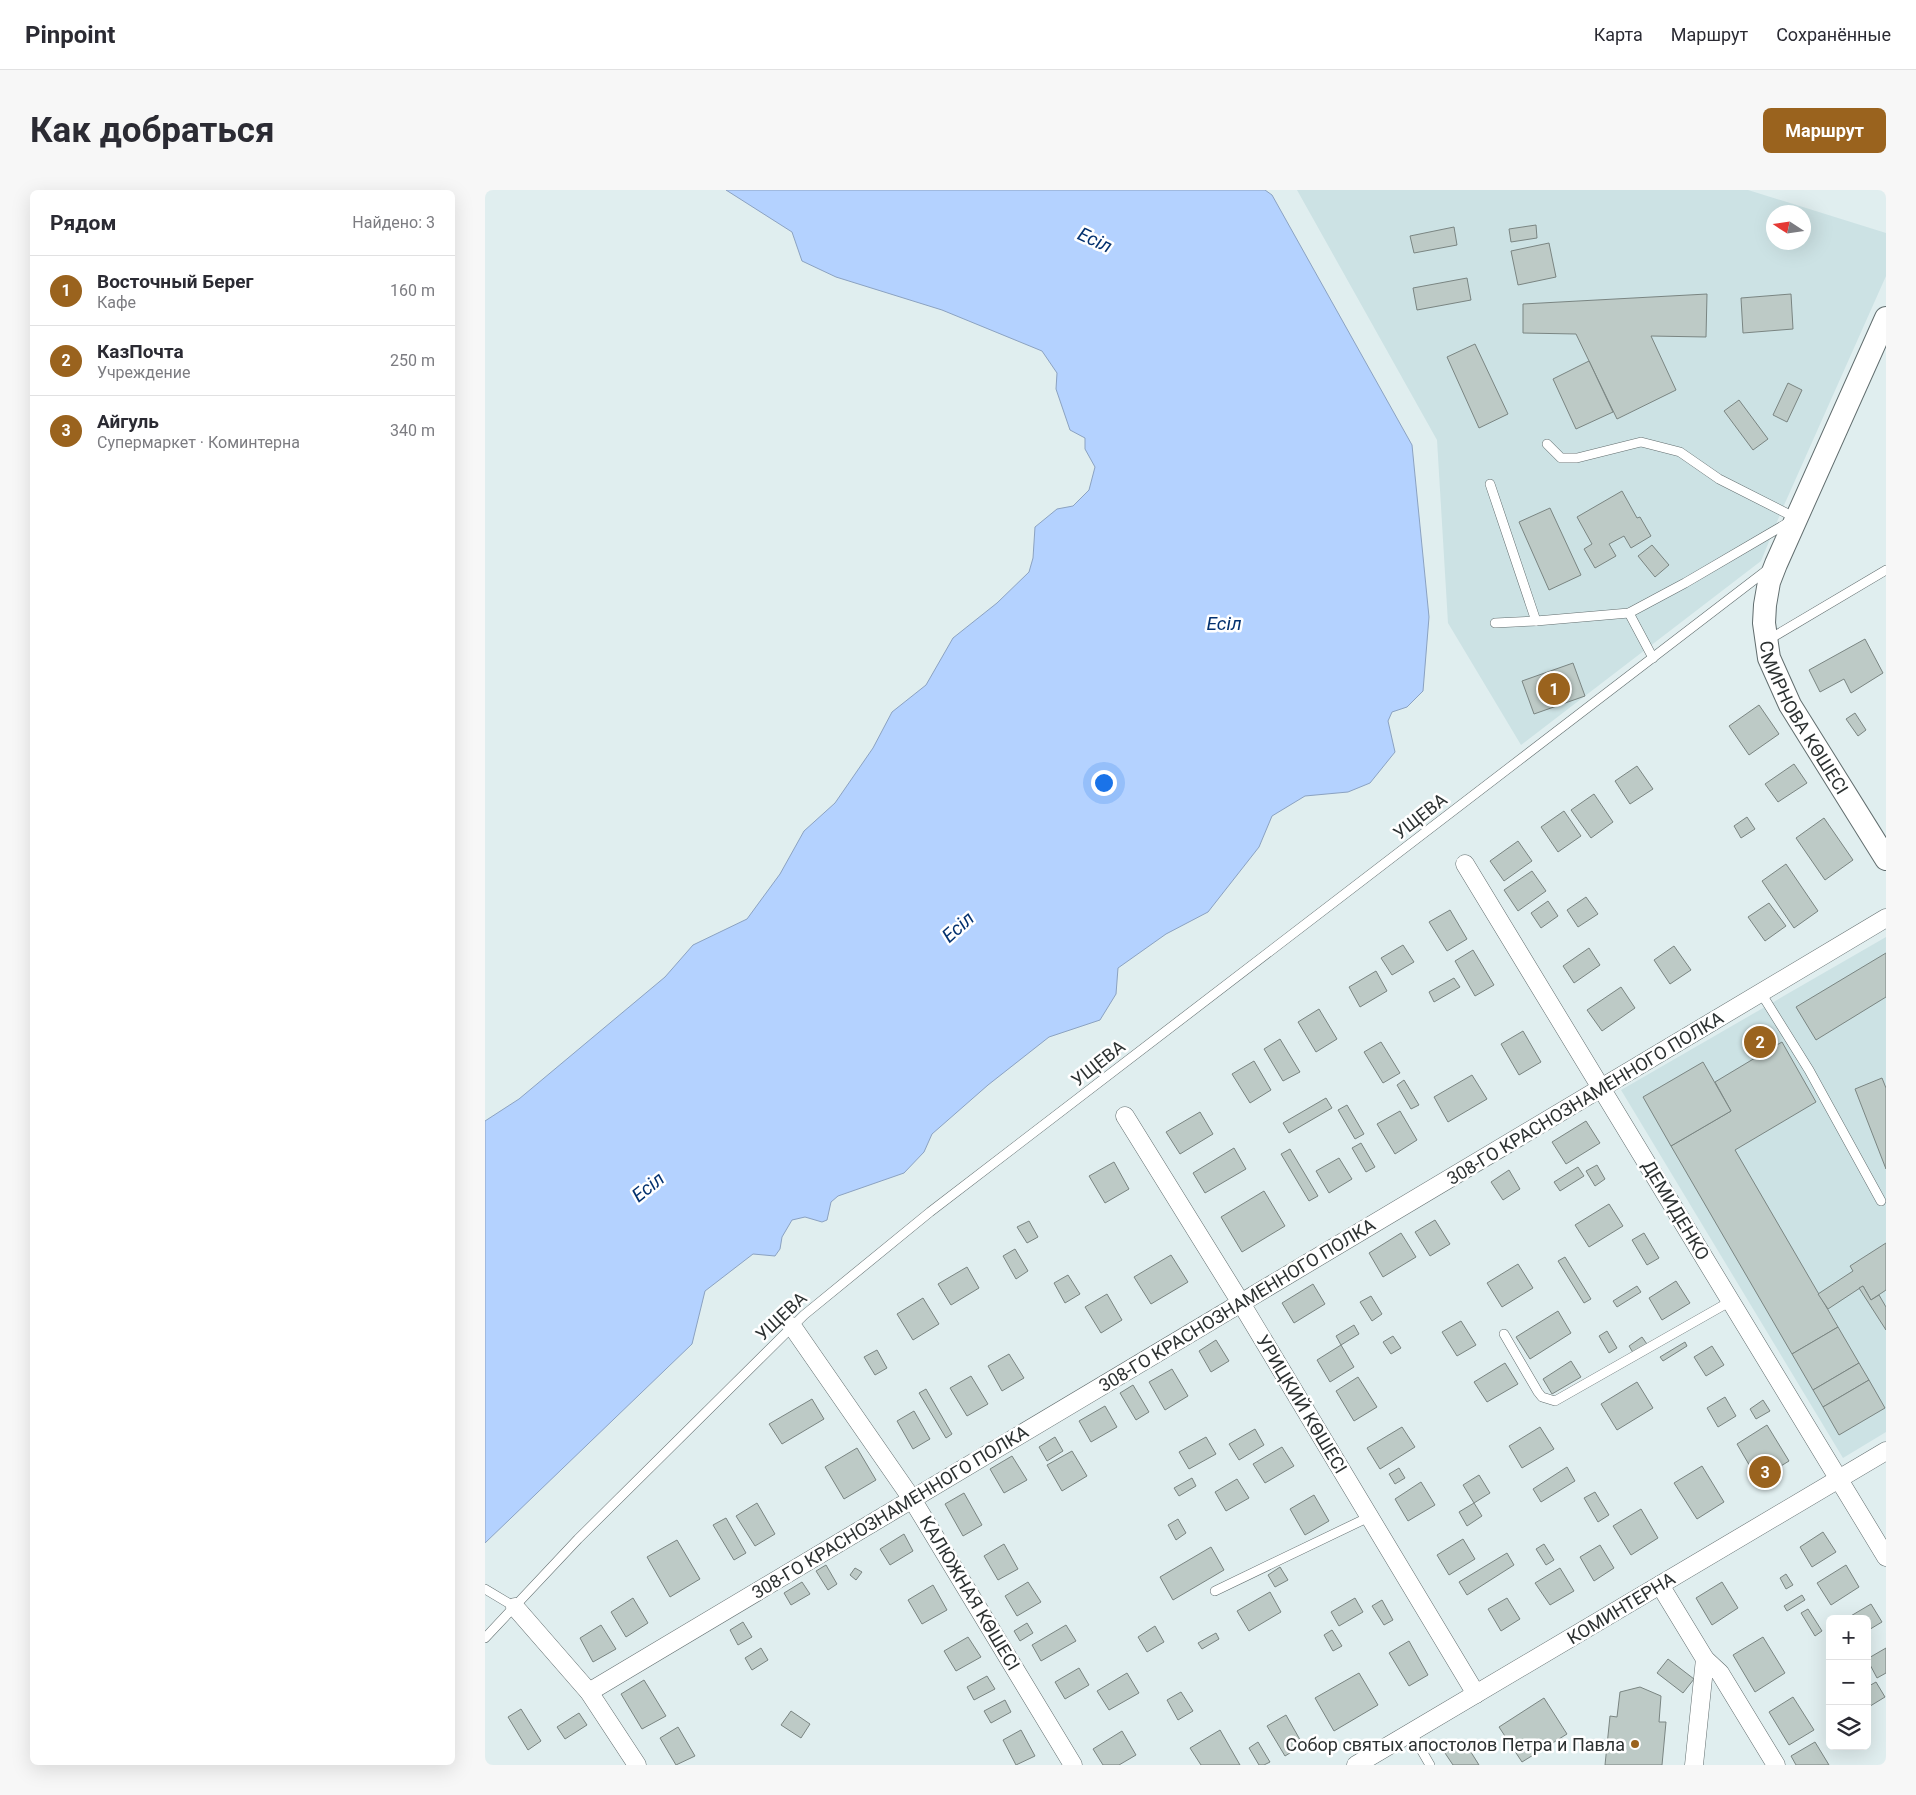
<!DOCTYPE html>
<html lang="ru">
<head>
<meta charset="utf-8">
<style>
  body { margin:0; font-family:Roboto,sans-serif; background:#f7f7f7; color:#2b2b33 }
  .controls { position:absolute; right:15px; bottom:15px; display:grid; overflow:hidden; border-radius:8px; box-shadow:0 5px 20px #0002 }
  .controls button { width:45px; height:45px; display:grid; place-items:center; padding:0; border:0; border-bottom:1px solid #e1e1e2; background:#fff; color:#2b2b33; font:25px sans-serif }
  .compass { position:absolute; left:1281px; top:15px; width:45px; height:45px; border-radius:50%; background:#fff; box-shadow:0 5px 20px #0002; rotate:282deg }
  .you { position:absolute; left:618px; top:592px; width:18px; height:18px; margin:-12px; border:4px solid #fff; border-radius:50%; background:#1a73e8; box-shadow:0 0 0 8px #1a73e833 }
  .badge { display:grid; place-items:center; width:32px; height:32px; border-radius:50%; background:#9a631e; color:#fff; font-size:16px; font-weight:700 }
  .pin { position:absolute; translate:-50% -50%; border:2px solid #fff; box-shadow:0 1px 5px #0006 }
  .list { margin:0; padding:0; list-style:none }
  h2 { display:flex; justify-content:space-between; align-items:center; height:65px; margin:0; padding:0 20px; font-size:21px }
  h2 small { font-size:16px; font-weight:400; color:#7c7c81 }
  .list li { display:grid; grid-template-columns:32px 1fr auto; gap:15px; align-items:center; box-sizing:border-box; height:70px; padding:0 20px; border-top:1px solid #e1e1e2 }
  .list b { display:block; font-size:19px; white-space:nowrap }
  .list p { margin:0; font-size:16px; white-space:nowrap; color:#7c7c81 }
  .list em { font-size:16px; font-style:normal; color:#7c7c81 }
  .icon { flex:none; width:28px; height:28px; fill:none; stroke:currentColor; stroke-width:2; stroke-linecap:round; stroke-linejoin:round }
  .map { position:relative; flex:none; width:1401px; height:1575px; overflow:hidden; border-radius:8px }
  header { display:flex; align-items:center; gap:30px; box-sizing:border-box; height:70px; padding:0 25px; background:#fff; border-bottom:1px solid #e1e1e2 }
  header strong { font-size:24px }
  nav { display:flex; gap:28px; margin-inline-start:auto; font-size:18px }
  .intro { display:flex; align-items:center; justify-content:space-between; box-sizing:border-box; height:120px; padding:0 30px }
  h1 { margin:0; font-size:35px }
  .button { padding:12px 22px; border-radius:8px; background:#9a631e; color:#fff; font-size:18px; font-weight:700 }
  main { display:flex; gap:30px; padding:0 30px }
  aside { flex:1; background:#fff; border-radius:8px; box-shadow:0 5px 20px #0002 }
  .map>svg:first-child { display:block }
</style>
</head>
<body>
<header>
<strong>Pinpoint</strong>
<nav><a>Карта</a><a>Маршрут</a><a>Сохранённые</a></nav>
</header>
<div class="intro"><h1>Как добраться</h1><a class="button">Маршрут</a></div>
<main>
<aside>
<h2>Рядом<small>Найдено: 3</small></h2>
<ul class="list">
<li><span class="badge">1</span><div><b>Восточный Берег</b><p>Кафе</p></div><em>160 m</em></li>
<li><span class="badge">2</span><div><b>КазПочта</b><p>Учреждение</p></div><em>250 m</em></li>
<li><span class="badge">3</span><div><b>Айгуль</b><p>Супермаркет · Коминтерна</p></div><em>340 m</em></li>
</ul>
</aside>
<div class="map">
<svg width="1401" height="1575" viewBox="0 0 1401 1575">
  <rect width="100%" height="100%" fill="#e0eeef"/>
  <g fill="#cce2e4" fill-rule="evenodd">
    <path d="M812 0H1263L1401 43V86L1296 322 1276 371 1036 555 963 433 952 250ZM1288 22H1318V52H1288Z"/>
    <polygon points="1401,747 1401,1242 1358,1268 1136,900"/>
  </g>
  <polygon fill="#b4d2ff" stroke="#8ba2c1" points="241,0 780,0 787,5 927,255 944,427 938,501 922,517 907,522 903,531 910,562 885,593 863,602 820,606 787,626 774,657 723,722 681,744 633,778 631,804 615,830 564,847 503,895 447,944 439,962 419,983 353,1006 346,1012 342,1030 337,1032 320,1027 307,1030 297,1047 295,1059 290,1066 268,1064 220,1101 207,1154 0,1353 0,931 34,909 180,787 208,755 262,729 295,684 319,641 350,613 388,558 407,522 441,495 468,448 512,413 544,382 548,368 550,337 572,319 588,316 604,300 610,277 600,259 600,248 585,240 571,199 572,183 557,161 457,120 351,87 317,71 307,42"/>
  <g fill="#bdcac6" stroke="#7a8582">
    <polygon points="1051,35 1052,48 1026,52 1024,39"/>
    <polygon points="969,37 972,55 929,63 925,46"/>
    <polygon points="1064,53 1071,87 1033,95 1026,61"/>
    <polygon points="982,88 986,110 932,120 928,98"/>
    <polygon points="1222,104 1221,147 1166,146 1191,200 1132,229 1091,144 1038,143 1038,114"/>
    <polygon points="1306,104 1308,139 1258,143 1256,108"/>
    <polygon points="990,154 1023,224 994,238 962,167"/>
    <polygon points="1104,171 1128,222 1091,239 1068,189"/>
    <polygon points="1303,193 1317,200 1302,232 1288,225"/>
    <polygon points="1254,210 1283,249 1268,260 1239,221"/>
    <polygon points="1137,301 1152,328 1155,327 1166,346 1146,358 1139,346 1124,354 1131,366 1110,378 1099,359 1107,354 1092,327"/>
    <polygon points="1065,318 1096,385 1064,400 1034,332"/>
    <polygon points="1167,355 1184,375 1170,387 1153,366"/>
    <polygon points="1380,449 1398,483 1366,503 1359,489 1335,502 1324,480"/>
    <polygon points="1088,473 1100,506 1049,524 1037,491"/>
    <polygon points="1274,515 1294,544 1264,565 1244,536"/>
    <polygon points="1370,523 1381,540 1373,546 1361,529"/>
    <polygon points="1309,574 1322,593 1293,612 1280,594"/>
    <polygon points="1152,576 1168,599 1145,614 1130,591"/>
    <polygon points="1109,604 1128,632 1106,648 1086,620"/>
    <polygon points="1079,621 1096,646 1073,662 1056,637"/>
    <polygon points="1262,627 1270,639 1256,648 1249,636"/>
    <polygon points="1339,628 1368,670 1340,690 1311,648"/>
    <polygon points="1033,651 1047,671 1019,691 1005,671"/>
    <polygon points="1301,674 1333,721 1309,738 1277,691"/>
    <polygon points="1047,681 1061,701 1033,721 1019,700"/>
    <polygon points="1101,707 1113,724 1093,737 1082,720"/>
    <polygon points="1063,711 1073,726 1056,738 1046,723"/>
    <polygon points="1284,713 1301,736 1280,751 1263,727"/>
    <polygon points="965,720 982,749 962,761 944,732"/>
    <polygon points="918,755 929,772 907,785 896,768"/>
    <polygon points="1189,756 1206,780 1185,794 1169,770"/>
    <polygon points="1104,758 1115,775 1089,793 1078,776"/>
    <polygon points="988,760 1009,795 990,806 970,771"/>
    <polygon points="1401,763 1401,807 1331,850 1311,817"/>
    <polygon points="891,781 902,801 875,817 864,797"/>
    <polygon points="969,788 975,797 949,812 944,802"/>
    <polygon points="1136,797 1150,818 1117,841 1102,820"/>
    <polygon points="834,819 852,849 831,862 813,832"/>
    <polygon points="1279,838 1290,856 1297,852 1331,912 1250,960 1353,1137 1307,1164 1186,956 1246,921 1230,892 1275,865 1264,847"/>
    <polygon points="1038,841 1056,872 1034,885 1016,854"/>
    <polygon points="795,849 815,882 798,891 779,859"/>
    <polygon points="896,852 915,883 898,893 879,862"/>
    <polygon points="769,871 786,900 765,913 747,884"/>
    <polygon points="1218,872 1246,921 1186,956 1158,907"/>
    <polygon points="987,885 1002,909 963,932 949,907"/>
    <polygon points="1397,888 1401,898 1401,979 1370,899"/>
    <polygon points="919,890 934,915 926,919 912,895"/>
    <polygon points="841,908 847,918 804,943 798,933"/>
    <polygon points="862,915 879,944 870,949 853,920"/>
    <polygon points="915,921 932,950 910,964 892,934"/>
    <polygon points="715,922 728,944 695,964 681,942"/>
    <polygon points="1101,931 1115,953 1081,974 1067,952"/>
    <polygon points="876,953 890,977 881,982 867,958"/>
    <polygon points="749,958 761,979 720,1003 708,983"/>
    <polygon points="805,959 833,1006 824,1011 796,964"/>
    <polygon points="854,968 867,989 844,1003 831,981"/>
    <polygon points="629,972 644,999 620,1013 604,986"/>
    <polygon points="1112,975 1120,989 1110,996 1101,981"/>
    <polygon points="1093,977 1099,986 1075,1001 1069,992"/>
    <polygon points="1024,980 1035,999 1018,1010 1006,992"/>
    <polygon points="779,1001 800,1036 757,1062 736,1027"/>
    <polygon points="1124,1014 1138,1036 1104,1057 1090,1035"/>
    <polygon points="950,1030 965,1054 945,1066 930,1042"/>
    <polygon points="544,1031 553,1047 542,1053 532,1037"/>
    <polygon points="916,1043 931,1067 898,1087 884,1063"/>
    <polygon points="1159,1043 1174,1068 1162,1075 1147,1050"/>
    <polygon points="1401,1053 1401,1100 1386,1110 1378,1096 1343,1119 1333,1104 1368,1081 1365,1076"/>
    <polygon points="530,1059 543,1081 531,1089 518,1066"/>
    <polygon points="686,1065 703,1092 666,1114 649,1087"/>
    <polygon points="1080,1067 1106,1109 1099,1113 1073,1071"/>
    <polygon points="1033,1074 1048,1098 1017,1117 1002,1093"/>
    <polygon points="482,1077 494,1098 466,1115 453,1094"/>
    <polygon points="583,1085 595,1104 580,1113 569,1093"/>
    <polygon points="1191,1091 1205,1113 1177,1130 1164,1108"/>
    <polygon points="828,1094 840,1114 809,1133 797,1113"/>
    <polygon points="1152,1096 1156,1102 1132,1117 1128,1111"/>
    <polygon points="1378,1096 1386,1110 1394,1105 1401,1117 1401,1140 1374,1098"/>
    <polygon points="622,1104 637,1130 616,1143 600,1117"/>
    <polygon points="886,1106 897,1124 887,1131 875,1112"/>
    <polygon points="438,1108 454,1134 428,1150 412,1124"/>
    <polygon points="1073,1121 1086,1143 1045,1169 1031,1147"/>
    <polygon points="976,1131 991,1155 972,1166 957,1142"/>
    <polygon points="869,1135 874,1144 856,1155 851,1146"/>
    <polygon points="1353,1137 1374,1173 1328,1200 1307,1164"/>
    <polygon points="1122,1141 1132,1158 1124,1163 1114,1146"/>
    <polygon points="908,1146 916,1158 906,1164 898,1152"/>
    <polygon points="1157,1147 1164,1157 1150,1166 1144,1156"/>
    <polygon points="731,1150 744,1171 726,1182 714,1161"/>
    <polygon points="1200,1152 1202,1156 1178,1171 1175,1167"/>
    <polygon points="856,1155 869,1177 845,1192 832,1170"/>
    <polygon points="1227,1156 1239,1175 1221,1186 1209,1167"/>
    <polygon points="392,1160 402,1178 390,1185 379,1167"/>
    <polygon points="524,1164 539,1188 517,1201 503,1176"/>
    <polygon points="1086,1171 1096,1187 1067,1204 1058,1189"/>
    <polygon points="1020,1173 1033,1194 1002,1212 989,1192"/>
    <polygon points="1374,1173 1384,1190 1338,1217 1328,1200"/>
    <polygon points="687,1179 703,1206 680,1220 664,1192"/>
    <polygon points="486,1186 503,1214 482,1226 465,1198"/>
    <polygon points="873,1187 892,1217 869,1231 851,1201"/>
    <polygon points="1384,1190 1400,1218 1354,1245 1338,1217"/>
    <polygon points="1152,1192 1168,1218 1132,1240 1116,1214"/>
    <polygon points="648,1195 664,1222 651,1230 635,1203"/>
    <polygon points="441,1199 467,1244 461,1248 434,1203"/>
    <polygon points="1240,1207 1251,1226 1233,1237 1222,1218"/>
    <polygon points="327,1209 339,1229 297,1254 284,1234"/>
    <polygon points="1278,1210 1285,1221 1271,1229 1265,1219"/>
    <polygon points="620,1216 632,1237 606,1252 594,1231"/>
    <polygon points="429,1221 445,1249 428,1259 412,1231"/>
    <polygon points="1282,1235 1304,1271 1273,1290 1252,1254"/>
    <polygon points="917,1237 930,1257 895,1279 882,1258"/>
    <polygon points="1055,1237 1069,1259 1037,1278 1024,1256"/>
    <polygon points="770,1239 779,1255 754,1270 744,1254"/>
    <polygon points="570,1247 578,1261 562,1271 554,1257"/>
    <polygon points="721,1247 731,1264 704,1279 694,1262"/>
    <polygon points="797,1257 809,1276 780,1293 768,1274"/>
    <polygon points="372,1258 391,1290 359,1309 340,1277"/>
    <polygon points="587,1261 602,1286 577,1301 562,1275"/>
    <polygon points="527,1266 542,1290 519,1303 505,1279"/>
    <polygon points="1217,1276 1239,1312 1212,1329 1189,1293"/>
    <polygon points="1082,1277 1090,1291 1056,1312 1048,1299"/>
    <polygon points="914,1278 920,1288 910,1294 904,1284"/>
    <polygon points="994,1285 1005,1303 989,1313 978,1295"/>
    <polygon points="707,1288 711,1296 694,1306 689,1298"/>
    <polygon points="752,1289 764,1308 741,1321 730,1302"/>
    <polygon points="936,1292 950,1315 923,1331 910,1309"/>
    <polygon points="1110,1302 1124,1325 1113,1332 1099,1308"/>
    <polygon points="479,1303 497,1335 478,1346 460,1314"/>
    <polygon points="829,1305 844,1331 820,1345 805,1319"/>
    <polygon points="272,1313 290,1344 270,1356 251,1326"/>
    <polygon points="989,1313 997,1326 982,1336 974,1322"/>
    <polygon points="1156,1319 1173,1348 1146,1365 1128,1336"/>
    <polygon points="241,1328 261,1363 249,1370 228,1335"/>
    <polygon points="693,1329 701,1343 691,1350 683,1335"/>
    <polygon points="1338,1342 1351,1362 1327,1377 1315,1357"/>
    <polygon points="419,1344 428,1361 405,1375 395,1359"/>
    <polygon points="978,1349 990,1369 964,1385 952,1365"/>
    <polygon points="192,1350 215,1389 185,1407 162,1367"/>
    <polygon points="519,1354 533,1379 513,1390 499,1366"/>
    <polygon points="1059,1354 1069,1370 1061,1375 1051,1359"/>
    <polygon points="1115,1355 1129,1378 1109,1391 1095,1367"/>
    <polygon points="726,1357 739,1380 688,1410 675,1387"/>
    <polygon points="1022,1363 1029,1375 982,1405 974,1392"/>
    <polygon points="341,1375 352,1394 343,1400 331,1381"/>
    <polygon points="1361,1375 1374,1397 1346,1415 1332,1393"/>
    <polygon points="795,1377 803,1390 790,1397 783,1385"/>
    <polygon points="370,1378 377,1382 371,1390 365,1385"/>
    <polygon points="1075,1378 1089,1401 1065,1415 1050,1393"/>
    <polygon points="1301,1384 1308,1395 1301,1399 1295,1388"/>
    <polygon points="317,1392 325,1404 306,1415 299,1403"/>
    <polygon points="543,1392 556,1412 532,1426 520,1406"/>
    <polygon points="1237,1392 1253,1418 1227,1435 1211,1408"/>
    <polygon points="448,1395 462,1420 437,1434 423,1410"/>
    <polygon points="785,1402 796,1422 764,1441 752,1421"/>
    <polygon points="1317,1405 1320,1410 1302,1421 1299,1416"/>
    <polygon points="148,1408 163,1433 141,1447 126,1422"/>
    <polygon points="870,1408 878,1422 854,1436 846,1422"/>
    <polygon points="1022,1408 1035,1429 1016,1441 1003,1419"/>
    <polygon points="897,1410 908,1430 899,1435 887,1416"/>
    <polygon points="1386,1414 1397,1432 1382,1441 1382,1429 1366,1429 1364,1427"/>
    <polygon points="1323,1419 1337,1441 1330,1446 1316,1423"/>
    <polygon points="258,1432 267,1447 253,1455 245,1440"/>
    <polygon points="542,1433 548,1443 535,1451 529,1441"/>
    <polygon points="116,1435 131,1459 108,1472 95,1448"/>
    <polygon points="581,1435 591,1451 556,1471 547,1455"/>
    <polygon points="670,1436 679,1452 662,1462 653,1447"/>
    <polygon points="847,1440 857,1456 848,1461 839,1445"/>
    <polygon points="731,1443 734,1449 717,1459 713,1453"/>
    <polygon points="483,1447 496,1467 471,1481 459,1461"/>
    <polygon points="1278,1447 1300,1483 1270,1502 1248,1465"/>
    <polygon points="924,1451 943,1485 924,1496 904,1463"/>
    <polygon points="276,1458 283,1470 267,1480 260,1468"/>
    <polygon points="1401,1458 1401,1483 1392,1488 1382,1469"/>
    <polygon points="1183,1469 1209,1489 1198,1503 1172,1483"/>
    <polygon points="594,1478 604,1495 580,1509 570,1492"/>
    <polygon points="642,1483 654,1503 624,1520 612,1501"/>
    <polygon points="874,1483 893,1515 849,1541 830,1508"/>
    <polygon points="502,1486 510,1499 489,1510 482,1497"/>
    <polygon points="159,1490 181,1526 157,1539 136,1504"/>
    <polygon points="1391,1492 1400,1507 1382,1518 1382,1497"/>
    <polygon points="1155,1497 1176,1506 1174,1532 1181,1532 1177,1575 1120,1575 1125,1526 1132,1527 1135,1502"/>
    <polygon points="696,1502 708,1521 693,1530 682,1510"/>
    <polygon points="1308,1507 1329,1540 1304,1555 1284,1522"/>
    <polygon points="1059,1508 1082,1544 1037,1572 1014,1537"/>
    <polygon points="520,1510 526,1522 506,1533 499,1521"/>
    <polygon points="36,1519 56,1551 43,1560 23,1527"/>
    <polygon points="306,1521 325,1534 316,1548 296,1535"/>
    <polygon points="94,1523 102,1535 80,1549 72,1537"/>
    <polygon points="801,1525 818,1555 800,1566 782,1536"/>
    <polygon points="193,1537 210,1566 191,1575 175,1548"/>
    <polygon points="536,1540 550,1566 531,1575 518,1550"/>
    <polygon points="735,1540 755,1575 716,1575 705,1558"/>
    <polygon points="637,1541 651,1565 634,1575 618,1575 608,1559"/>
    <polygon points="979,1551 994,1575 968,1575 960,1563"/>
    <polygon points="773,1552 785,1572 779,1575 774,1575 764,1558"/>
    <polygon points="1330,1552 1344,1575 1311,1575 1306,1566"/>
  </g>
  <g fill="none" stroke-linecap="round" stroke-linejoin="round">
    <defs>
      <g id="service">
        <polyline points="1005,294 1051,431"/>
        <polyline points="1144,423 1168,468"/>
        <polyline points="1010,433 1051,431 1144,423 1200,393 1311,328 1234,289 1195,262 1156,252 1092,268 1076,268 1062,254"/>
        <polyline points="1283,450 1401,380"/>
        <polyline points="1276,803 1324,880 1396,1011"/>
        <polyline points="1019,1144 1053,1202 1057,1207 1070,1211 1246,1111"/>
        <polyline points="0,1399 30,1417"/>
        <polyline points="730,1401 884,1327"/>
        <polyline points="0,1448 93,1349 319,1125 445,1022 1282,380"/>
        <polyline points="926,1542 945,1575"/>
      </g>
      <g id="minor">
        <polyline points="980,674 1401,1367"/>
        <polyline points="640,926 756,1113 991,1504"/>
        <polyline points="307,1136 427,1309 588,1575"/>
        <polyline points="1175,1395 1220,1469 1209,1575"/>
        <polyline points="30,1417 104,1502 152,1575"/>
        <polyline points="1220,1469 1235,1483 1291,1575"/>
        <polyline points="104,1502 1401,728"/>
        <polyline points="871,1575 1401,1261"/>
      </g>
      <g id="tertiary">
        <path id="s1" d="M1401 128 1291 374 1284 392 1280 415 1279 433 1284 468 1305 515 1401 669"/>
      </g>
    </defs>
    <use href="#service" stroke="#616d6e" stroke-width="10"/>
    <use href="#minor" stroke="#616d6e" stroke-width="19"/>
    <use href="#tertiary" stroke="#616d6e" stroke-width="24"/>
    <use href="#service" stroke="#fff" stroke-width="9"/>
    <use href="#minor" stroke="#fff" stroke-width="18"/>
    <use href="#tertiary" stroke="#fff" stroke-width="22"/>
  </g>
  <circle fill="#9a631e" stroke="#fff" stroke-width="2" cx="1150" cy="1554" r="5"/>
  <g text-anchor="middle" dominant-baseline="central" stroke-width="5" stroke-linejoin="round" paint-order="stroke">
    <g font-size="18" fill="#2c3131" stroke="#fff">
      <text stroke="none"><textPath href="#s1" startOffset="434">СМИРНОВА КӨШЕСІ</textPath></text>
      <text transform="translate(935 626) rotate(-38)">УЩЕВА</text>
      <text transform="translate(613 873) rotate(-38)">УЩЕВА</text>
      <text transform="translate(1100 908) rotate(-31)">308-ГО КРАСНОЗНАМЕННОГО ПОЛКА</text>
      <text transform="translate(1191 1020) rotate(59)">ДЕМИДЕНКО</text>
      <text transform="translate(752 1115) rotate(-31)">308-ГО КРАСНОЗНАМЕННОГО ПОЛКА</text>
      <text transform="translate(296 1126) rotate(-43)">УЩЕВА</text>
      <text transform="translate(817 1214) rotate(59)">УРИЦКИЙ КӨШЕСІ</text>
      <text transform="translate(405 1322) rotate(-31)">308-ГО КРАСНОЗНАМЕННОГО ПОЛКА</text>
      <text transform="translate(485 1403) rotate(59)">КАЛЮЖНАЯ КӨШЕСІ</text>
      <text transform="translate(1136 1418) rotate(-31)">КОМИНТЕРНА</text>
    </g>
    <g font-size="18" fill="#2c3131" stroke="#fff" text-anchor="end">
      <text x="1140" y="1554">Собор святых апостолов Петра и Павла</text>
    </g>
    <g font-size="19" font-style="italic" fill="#03316f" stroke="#fff">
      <text transform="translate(610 50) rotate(25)">Есіл</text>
      <text x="739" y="433">Есіл</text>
      <text transform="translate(473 737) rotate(-42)">Есіл</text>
      <text transform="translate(163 997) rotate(-39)">Есіл</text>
    </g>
  </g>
</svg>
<div class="controls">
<button>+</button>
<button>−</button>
<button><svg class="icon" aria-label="layers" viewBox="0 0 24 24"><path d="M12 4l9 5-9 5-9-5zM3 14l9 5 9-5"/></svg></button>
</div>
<svg class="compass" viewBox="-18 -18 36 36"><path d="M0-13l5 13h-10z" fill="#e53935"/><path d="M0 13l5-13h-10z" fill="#7c7c81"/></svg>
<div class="you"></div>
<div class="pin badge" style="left:1069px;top:499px">1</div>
<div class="pin badge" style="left:1275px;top:852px">2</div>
<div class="pin badge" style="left:1280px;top:1282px">3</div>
</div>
</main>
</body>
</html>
